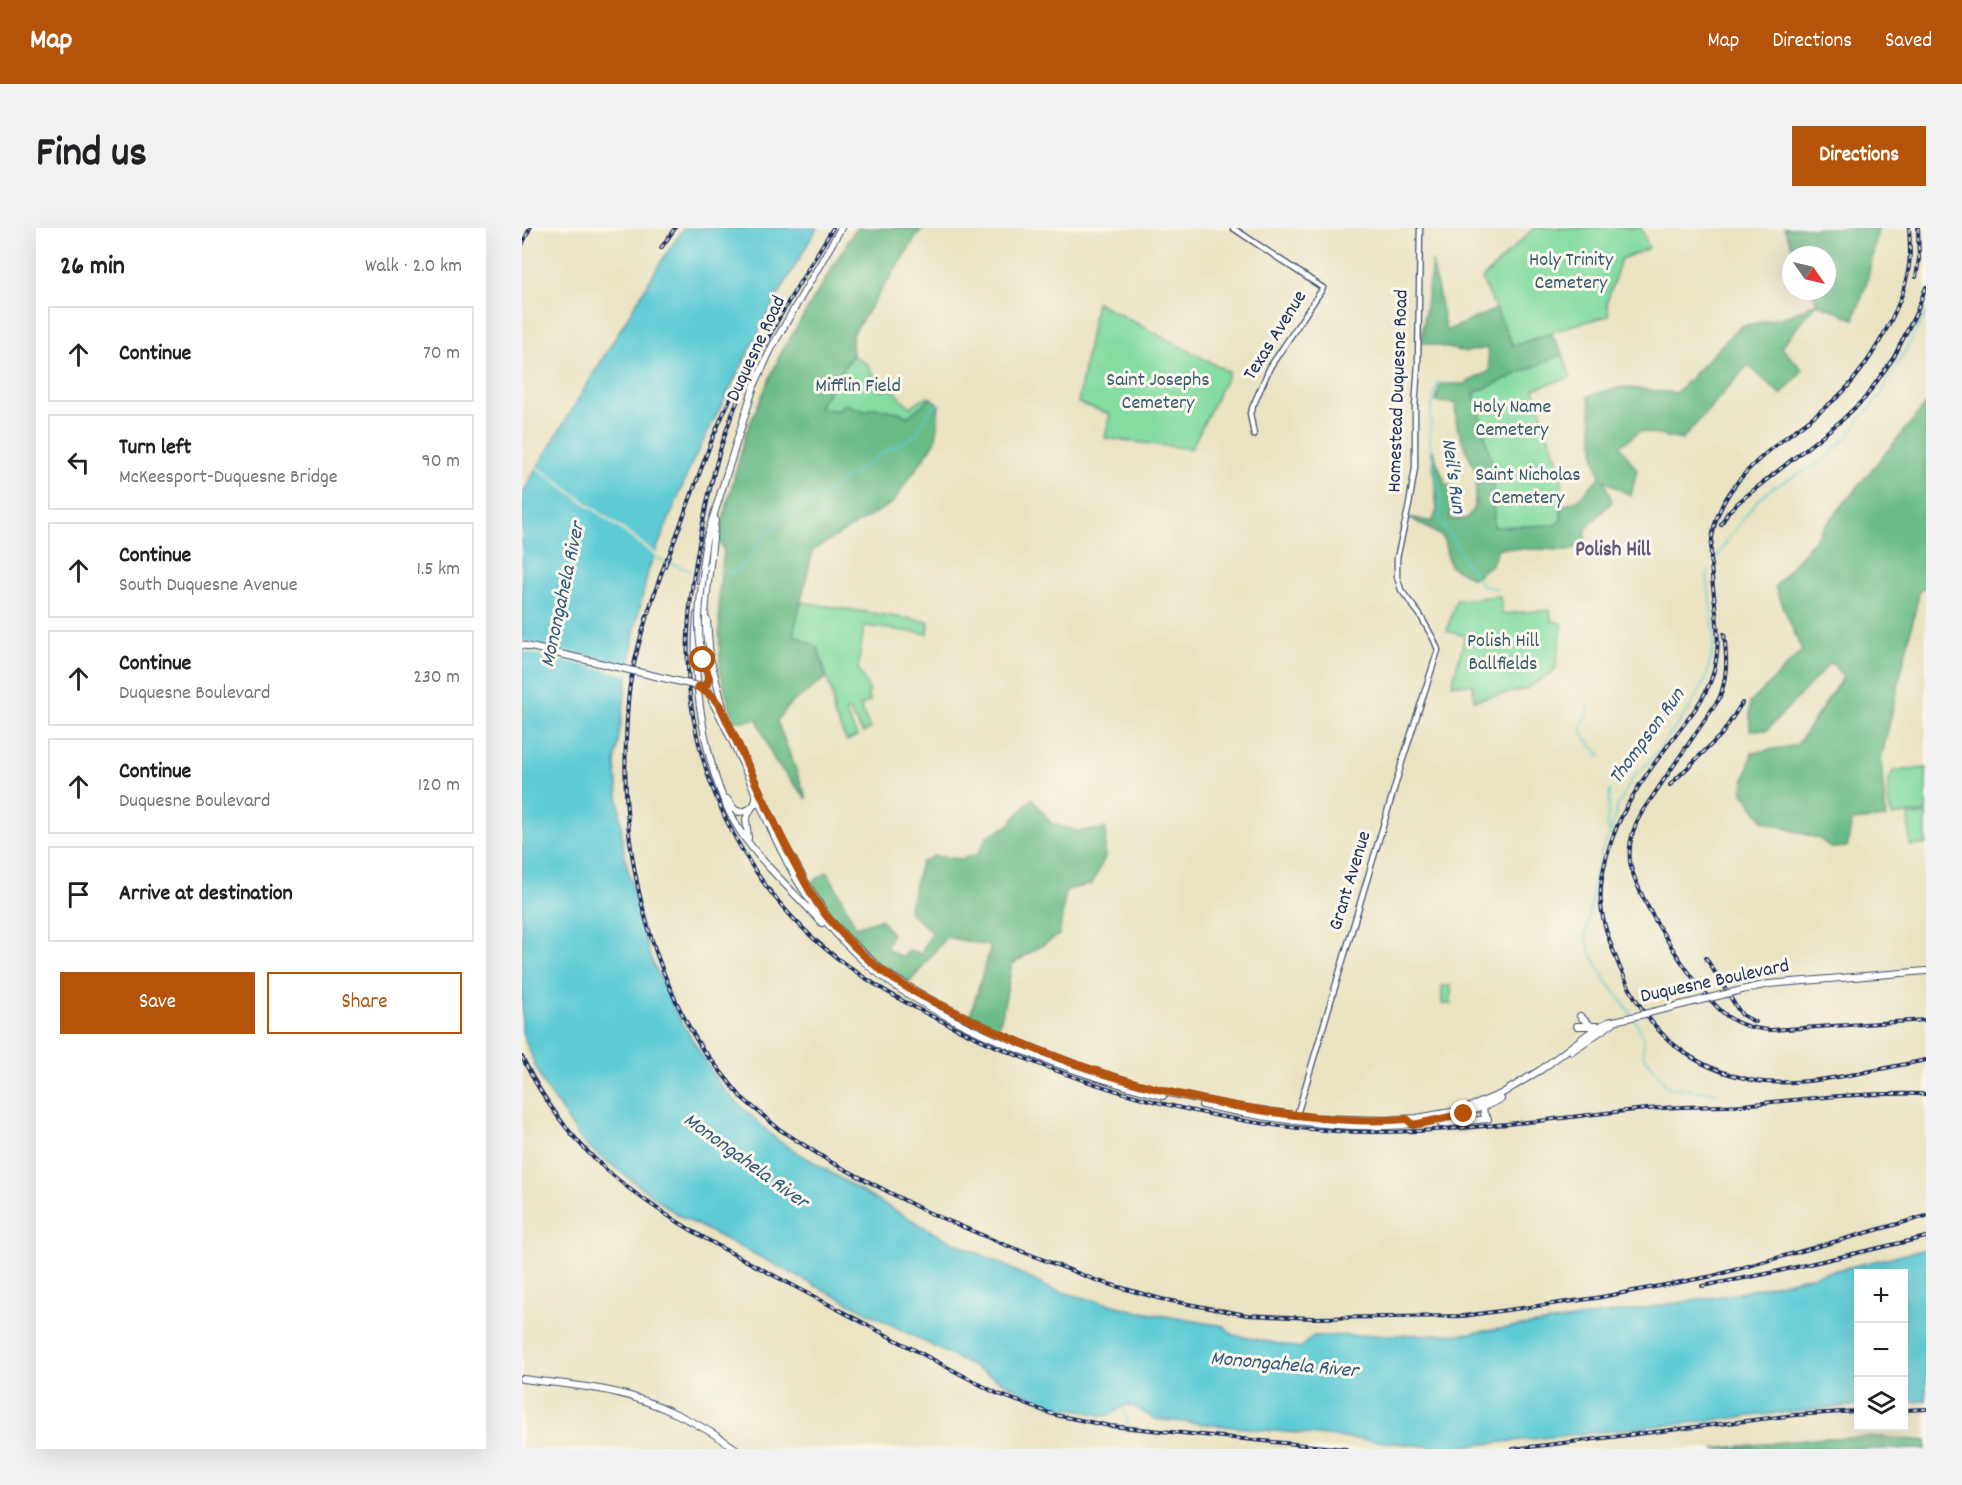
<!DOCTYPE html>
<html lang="en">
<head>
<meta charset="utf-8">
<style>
  body { margin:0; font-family:Dekko,sans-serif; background:#f2f2f2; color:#202124 }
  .controls { position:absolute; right:18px; bottom:18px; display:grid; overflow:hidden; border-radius:0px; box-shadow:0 6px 24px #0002 }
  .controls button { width:54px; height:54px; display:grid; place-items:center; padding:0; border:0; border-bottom:2px solid #e0e0e0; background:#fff; color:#202124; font:30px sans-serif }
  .compass { position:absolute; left:1260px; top:18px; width:54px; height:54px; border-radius:50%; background:#fff; box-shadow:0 6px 24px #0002; rotate:124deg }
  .stop { position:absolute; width:18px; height:18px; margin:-14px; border:4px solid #b45309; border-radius:50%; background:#fff }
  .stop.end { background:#b45309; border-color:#fff; box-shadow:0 2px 6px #0008 }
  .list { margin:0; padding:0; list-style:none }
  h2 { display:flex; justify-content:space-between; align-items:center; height:78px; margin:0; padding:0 24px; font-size:26px }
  h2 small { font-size:20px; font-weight:400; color:#757577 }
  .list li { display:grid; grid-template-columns:39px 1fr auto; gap:18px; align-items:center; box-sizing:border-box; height:96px; margin:0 12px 12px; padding:0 12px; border:2px solid #e0e0e0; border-radius:0px }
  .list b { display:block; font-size:22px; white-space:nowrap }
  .list p { margin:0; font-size:20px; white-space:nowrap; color:#757577 }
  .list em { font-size:20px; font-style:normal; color:#757577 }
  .actions { display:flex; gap:12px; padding:18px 24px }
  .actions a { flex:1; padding:14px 0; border:2px solid #b45309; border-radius:0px; text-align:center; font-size:21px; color:#b45309 }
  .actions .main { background:#b45309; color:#fff }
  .icon { flex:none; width:33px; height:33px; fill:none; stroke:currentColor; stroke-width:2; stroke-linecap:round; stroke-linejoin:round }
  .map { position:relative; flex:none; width:1404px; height:1221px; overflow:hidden; border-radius:0px }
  header { display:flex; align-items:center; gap:36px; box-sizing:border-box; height:84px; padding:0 30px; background:#b45309; color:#fff }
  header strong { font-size:28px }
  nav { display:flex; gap:33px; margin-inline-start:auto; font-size:21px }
  .intro { display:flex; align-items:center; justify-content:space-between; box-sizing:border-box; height:144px; padding:0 36px }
  h1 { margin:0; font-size:42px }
  .button { padding:15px 27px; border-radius:0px; background:#b45309; color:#fff; font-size:21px; font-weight:700 }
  main { display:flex; gap:36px; padding:0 36px }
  aside { flex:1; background:#fff; border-radius:0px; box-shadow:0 6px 24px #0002 }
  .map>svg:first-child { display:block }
</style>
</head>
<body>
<header>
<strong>Map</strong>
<nav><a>Map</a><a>Directions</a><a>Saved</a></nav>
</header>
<div class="intro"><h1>Find us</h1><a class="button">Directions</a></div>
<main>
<aside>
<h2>26 min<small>Walk · 2.0 km</small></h2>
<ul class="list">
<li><svg class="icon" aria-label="ahead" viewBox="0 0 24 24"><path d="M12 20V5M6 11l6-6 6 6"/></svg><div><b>Continue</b></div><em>70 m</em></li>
<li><svg class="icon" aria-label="left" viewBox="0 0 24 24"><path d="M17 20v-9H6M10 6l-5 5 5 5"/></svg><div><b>Turn left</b><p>McKeesport-Duquesne Bridge</p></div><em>90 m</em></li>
<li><svg class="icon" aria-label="ahead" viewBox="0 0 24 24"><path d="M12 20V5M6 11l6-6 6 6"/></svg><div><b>Continue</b><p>South Duquesne Avenue</p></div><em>1.5 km</em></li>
<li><svg class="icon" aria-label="ahead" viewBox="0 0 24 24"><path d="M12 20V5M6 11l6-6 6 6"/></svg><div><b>Continue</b><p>Duquesne Boulevard</p></div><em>230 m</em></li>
<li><svg class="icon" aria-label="ahead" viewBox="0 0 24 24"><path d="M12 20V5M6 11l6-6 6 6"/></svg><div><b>Continue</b><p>Duquesne Boulevard</p></div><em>120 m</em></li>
<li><svg class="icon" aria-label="arrive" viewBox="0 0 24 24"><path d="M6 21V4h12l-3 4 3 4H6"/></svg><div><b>Arrive at destination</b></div></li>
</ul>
<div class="actions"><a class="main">Save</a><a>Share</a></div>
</aside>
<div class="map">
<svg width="1404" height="1221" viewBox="0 0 1404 1221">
  <rect width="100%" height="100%" fill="#fbf7ec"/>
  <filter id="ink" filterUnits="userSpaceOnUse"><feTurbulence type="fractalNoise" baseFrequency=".0167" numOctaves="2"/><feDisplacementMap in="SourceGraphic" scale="12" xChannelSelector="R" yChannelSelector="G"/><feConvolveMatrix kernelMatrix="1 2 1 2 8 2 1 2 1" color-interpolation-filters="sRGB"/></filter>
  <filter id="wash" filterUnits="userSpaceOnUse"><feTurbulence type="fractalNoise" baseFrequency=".008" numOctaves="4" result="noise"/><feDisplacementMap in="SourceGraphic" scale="24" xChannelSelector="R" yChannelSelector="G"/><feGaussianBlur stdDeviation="1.35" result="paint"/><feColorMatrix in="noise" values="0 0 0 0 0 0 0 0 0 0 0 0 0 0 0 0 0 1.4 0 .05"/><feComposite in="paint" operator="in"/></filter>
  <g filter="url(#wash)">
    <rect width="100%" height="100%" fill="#eae3c2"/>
    <g fill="#84dca1" stroke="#508680" stroke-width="1.5">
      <polygon points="1012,0 1119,0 1127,20 1099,31 1085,74 1087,88 1051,97 991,118 960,51"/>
      <polygon points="574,74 707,144 669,221 583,210 588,186 556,175"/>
      <polygon points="1041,126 1049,149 1012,161 1026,207 1040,244 1039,292 1032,297 972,299 970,236 952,165"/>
      <polygon points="330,127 345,136 361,162 368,159 388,179 403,169 409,170 385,189 377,184 352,180 343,183 322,176 315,183 296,180"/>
      <polygon points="978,368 980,386 1028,382 1030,393 1041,396 1033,442 1004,461 952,472 951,457 930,456 943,408 925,403 934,372"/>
      <polygon points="279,374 407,394 406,406 342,398 336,440 348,464 345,466 348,473 338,478 348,501 341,505 326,482 323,484 335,508 325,513 312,487 311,469 296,420 271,406"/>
      <path d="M1404 540V584L1370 588C1365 571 1363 559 1371 543Z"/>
      <polygon points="1404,586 1404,616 1388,618 1386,588"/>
      <rect x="920" y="758" width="9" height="18"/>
    </g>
    <g fill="#6bbc87" stroke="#437672" stroke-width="1.5">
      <polygon points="334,0 400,0 330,107 331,126 296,179 315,183 322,176 343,183 352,180 377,184 385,189 409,170 417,177 414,213 370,275 291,322 271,406 296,420 304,450 268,476 255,493 285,571 253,534 235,491 212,494 198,443 197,364 202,323 196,311 224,205 258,127"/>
      <polygon points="1262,0 1356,0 1345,54 1332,91 1295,75 1259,119 1281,142 1259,167 1226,137 1160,212 1118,203 1098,218 1115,242 1109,268 1082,252 1090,273 1064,301 1063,317 1046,322 976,320 970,336 951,350 928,338 921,309 887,289 910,294 915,282 910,221 924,257 930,258 928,291 944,291 952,281 955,247 935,199 933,175 914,174 918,156 942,156 968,143 965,120 944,124 899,114 910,33 924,103 974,81 991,118 1029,105 1041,126 952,165 970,236 972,299 1032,297 1039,292 1040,278 1054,273 1078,249 1073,230 1068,175 1066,168 1100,159 1154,165 1217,99 1269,87 1295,74 1290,63 1305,63 1305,27 1274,27"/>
      <polygon points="1404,176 1404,360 1398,362 1359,532 1364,590 1330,593 1325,619 1309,620 1298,611 1242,593 1220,563 1230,525 1275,517 1321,449 1309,434 1245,502 1228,502 1228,475 1280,423 1253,359"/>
      <path d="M510 570 529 595 555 603 584 601 583 629 570 656 544 662 537 707 490 736 480 788 475 800 448 788 469 718 424 709 388 754C380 750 370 746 362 741 332 722 306 685 290 654L306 644 334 699 358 691 370 706 364 720 379 729 388 722 399 726 410 704 386 683 399 634 412 628 440 631 456 626 465 608 486 598Z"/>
      <polygon points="1360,1209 1404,1213 1404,1221 1191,1221 1304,1210"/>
    </g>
    <polygon fill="#5dcad4" stroke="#3c7c99" stroke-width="1.5" points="162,0 295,0 252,74 170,235 127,340 113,400 93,535 102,626 128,729 157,790 200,860 255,912 342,965 416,1007 482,1037 528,1061 619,1084 702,1098 711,1107 778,1120 791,1108 941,1106 1051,1091 1213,1066 1404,1021 1404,1173 1382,1174 1382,1046 1336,1046 1336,1177 924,1220 632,1191 613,1179 604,1177 587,1187 581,1188 553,1181 534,1179 510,1169 156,987 62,916 20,854 0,804 0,268 7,253 142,29"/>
    <g fill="#eae3c2">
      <polygon points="30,209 15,235 15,238 131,323 136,326 135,329 12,238"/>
      <polygon points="0,413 110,439 109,448 0,423"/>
    </g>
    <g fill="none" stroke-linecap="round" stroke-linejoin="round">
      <g stroke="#5dcad4" stroke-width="1.5">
        <polyline points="916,153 909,182 908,219 919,268 918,293 932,312 944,336 952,344 959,357 976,361"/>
        <polyline points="131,329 142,333"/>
        <polyline points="1195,330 1206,311 1235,273 1250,260 1302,233 1331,203 1339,189 1357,170 1404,85"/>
        <polyline points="146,334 168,343"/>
        <polyline points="197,342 210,345 220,339 252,299 263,288 275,280 304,265 359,226 394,207 410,179 418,176"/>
        <path d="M1066 478C1068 488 1062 489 1060 497 1057 507 1073 521 1079 528"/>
        <polyline points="1088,605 1085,599 1088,562"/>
        <polyline points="1069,726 1064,708 1073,649 1078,626 1088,606 1095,579 1112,548 1129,532 1168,480 1184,451 1191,421 1192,405 1185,347 1187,343"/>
        <polyline points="1070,728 1084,752 1110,787"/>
        <polyline points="1112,791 1122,810 1121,826 1145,859 1195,865"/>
        <polyline points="600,1178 605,1187 606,1196"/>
      </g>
    </g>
  </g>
  <g filter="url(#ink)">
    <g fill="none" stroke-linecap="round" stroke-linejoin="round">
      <defs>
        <g id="minor">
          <polyline points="711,0 801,60 748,139 728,185 732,207"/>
          <polyline points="774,890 881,531 916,422 912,412 898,387 879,362 875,349 875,330 887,277 893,240 893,179 896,136 898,0"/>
        </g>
        <g id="major">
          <polyline points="178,353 184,312 232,158 250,119 319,0"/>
          <polyline points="186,355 193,291"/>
          <path d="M175 387C169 451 183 549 218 603 238 634 275 667 300 695"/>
          <polyline points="185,392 188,430 201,479"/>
          <polyline points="180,420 186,353"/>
          <polyline points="184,457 187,450 184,440"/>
          <polyline points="184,462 198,478 259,610 283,653 306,690 327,712 362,744 407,771 486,810 562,840 642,864 705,877 791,890 864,892 895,890 940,882 979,866 1020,841 1074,800 1086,794 1106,790"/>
          <path d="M190 473C223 532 243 598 278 657 294 683 312 706 335 727 404 794 548 845 641 868"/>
          <path d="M205 571 212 581 217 584C227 583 234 579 234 569"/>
          <polyline points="226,610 224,591 229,581"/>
          <polyline points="1228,760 1247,756 1404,743"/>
          <polyline points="1058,788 1068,797"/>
          <polyline points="1055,798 1075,798"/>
          <polyline points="1050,823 1091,795"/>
          <path d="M680 877C775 896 889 916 979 871"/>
          <polyline points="919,896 966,891 962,886 961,878"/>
          <path d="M0 1151C31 1155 62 1157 92 1164 133 1173 180 1196 214 1221"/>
        </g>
      </defs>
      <use href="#minor" stroke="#3a4a6d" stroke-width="7"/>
      <use href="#major" stroke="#3a4a6d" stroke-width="8"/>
      <use href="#minor" stroke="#fff" stroke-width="4.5"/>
      <use href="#major" stroke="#fff" stroke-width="6"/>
      <defs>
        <g id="rail">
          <path d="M311 0C275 58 240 115 213 179 196 221 186 265 178 310 168 363 161 420 169 474 182 571 231 661 306 723 354 762 411 790 466 815 574 863 695 896 813 903 881 907 949 899 1017 893 1058 888 1100 882 1142 880 1168 878 1194 879 1220 877 1281 871 1342 864 1404 866"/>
          <path d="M1387 0C1388 16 1389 32 1385 48 1378 85 1341 148 1312 172 1275 204 1226 230 1202 274 1169 333 1211 392 1189 452 1181 473 1166 491 1153 508 1128 541 1104 572 1090 611 1071 666 1077 688 1098 740 1120 791 1152 829 1207 846 1218 849 1230 853 1242 854 1296 857 1351 842 1404 832"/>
          <polyline points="0,17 8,0"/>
          <polyline points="139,20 153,0"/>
          <polyline points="1394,49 1397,31 1396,0"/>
          <polyline points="1199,297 1206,284 1218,273 1320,192 1343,170 1372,129 1395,83 1404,59"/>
          <path d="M145 330C130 371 115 414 108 457 105 475 105 494 104 512 99 622 125 738 186 830"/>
          <polyline points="143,338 191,209 208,171"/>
          <path d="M1202 406C1205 429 1206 449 1197 471L1120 584C1111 599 1106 615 1108 633 1112 668 1177 767 1205 788 1218 798 1233 801 1249 802L1404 792"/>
          <polyline points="1148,557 1200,506 1220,475"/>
          <polyline points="1184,730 1215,780 1220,787 1233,794"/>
          <polyline points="183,824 219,869 257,901 307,933 401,982 481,1016 576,1053 639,1071 725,1087 790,1090 941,1088 1074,1070 1191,1048 1404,988"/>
          <path d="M0 829C47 925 110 969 200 1020L474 1165 533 1187 588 1198 824 1221"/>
          <polyline points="1180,1058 1244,1046 1404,1009"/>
          <polyline points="1382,1182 1404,1181"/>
          <polyline points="991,1221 1273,1187 1336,1183"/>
        </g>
      </defs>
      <use href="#rail" stroke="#1b2f5e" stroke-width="4"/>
      <use href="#rail" stroke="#fbf7ec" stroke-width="1.5" stroke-dasharray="4.5" stroke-linecap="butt"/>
      <defs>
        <g id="major-bridge">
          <path d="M182 340C178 373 172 408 184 440"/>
          <polyline points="0,417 176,458 184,462"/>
          <polyline points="1106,790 1228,760"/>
        </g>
      </defs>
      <use href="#major-bridge" stroke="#3a4a6d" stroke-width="8" stroke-linecap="butt"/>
      <use href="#major-bridge" stroke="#fff" stroke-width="6"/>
    </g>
  </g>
  <g fill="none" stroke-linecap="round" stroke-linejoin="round" filter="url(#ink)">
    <path stroke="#b45309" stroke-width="8" d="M181 432 187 450 184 457 176 459 189 467 198 478C223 530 245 583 272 634 283 654 293 675 308 692 324 711 343 730 363 745 388 763 416 776 443 789 540 838 642 868 750 884 795 890 840 895 885 891L891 897 942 886"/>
  </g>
  <g text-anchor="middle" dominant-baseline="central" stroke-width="6" stroke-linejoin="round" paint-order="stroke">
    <g font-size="20" fill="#355a6f" stroke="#fbf7ec">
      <text x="1049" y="33">Holy Trinity<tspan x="1049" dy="23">Cemetery</tspan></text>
      <text x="636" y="153">Saint Josephs<tspan x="636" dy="23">Cemetery</tspan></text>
      <text x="336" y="159">Mifflin Field</text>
      <text x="990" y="180">Holy Name<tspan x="990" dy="23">Cemetery</tspan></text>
      <text x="1006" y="248">Saint Nicholas<tspan x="1006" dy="23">Cemetery</tspan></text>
      <text x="981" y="414">Polish Hill<tspan x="981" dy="23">Ballfields</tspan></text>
    </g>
    <g font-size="20" fill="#1b2f5e" stroke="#fbf7ec">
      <text transform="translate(754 108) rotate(-58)">Texas Avenue</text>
      <text transform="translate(235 121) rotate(-65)">Duquesne Road</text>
      <text transform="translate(877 163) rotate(-88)">Homestead Duquesne Road</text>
      <text transform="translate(829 653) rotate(-73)">Grant Avenue</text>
      <text transform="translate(1193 754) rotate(-12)">Duquesne Boulevard</text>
    </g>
    <g font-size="21" font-style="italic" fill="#2c567c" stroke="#fbf7ec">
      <text transform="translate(930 248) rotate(82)">Neil's Run</text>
      <text transform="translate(42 367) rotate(-78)">Monongahela River</text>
      <text transform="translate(1126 509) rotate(-54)">Thompson Run</text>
      <text transform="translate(223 934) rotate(36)">Monongahela River</text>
      <text transform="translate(762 1138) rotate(5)">Monongahela River</text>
    </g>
    <g font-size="21" font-weight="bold" fill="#665980" stroke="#fbf7ec">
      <text x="1091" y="323">Polish Hill</text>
    </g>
  </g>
</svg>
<div class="controls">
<button>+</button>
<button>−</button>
<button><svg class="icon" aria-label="layers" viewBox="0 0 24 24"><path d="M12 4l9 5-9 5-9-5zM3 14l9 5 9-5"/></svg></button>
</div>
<svg class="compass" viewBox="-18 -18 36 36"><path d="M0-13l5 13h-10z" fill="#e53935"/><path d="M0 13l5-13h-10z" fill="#757577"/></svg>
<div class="stop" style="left:181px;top:432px"></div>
<div class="stop end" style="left:942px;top:886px"></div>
</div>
</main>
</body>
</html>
